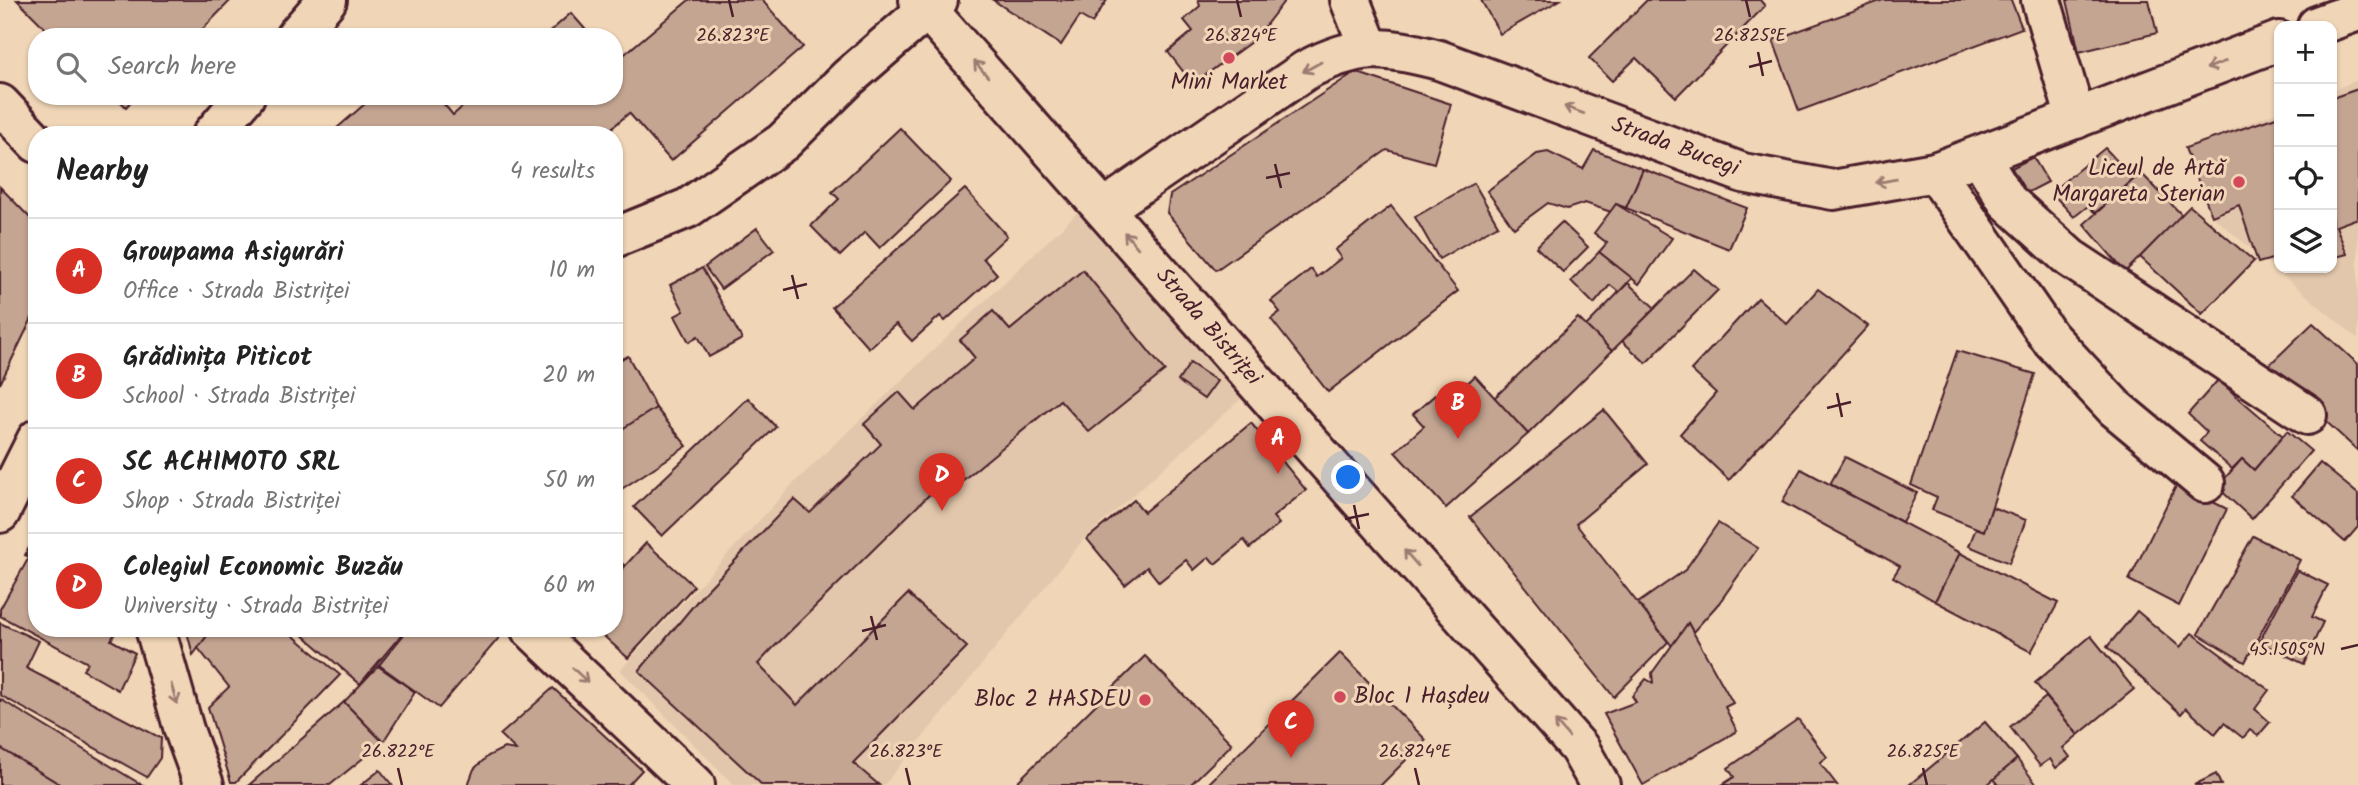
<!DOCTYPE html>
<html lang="en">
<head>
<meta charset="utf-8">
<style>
  body { margin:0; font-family:Kalam,sans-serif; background:#f2f2f2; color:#222 }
  .controls { position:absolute; right:21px; top:21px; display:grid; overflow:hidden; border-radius:14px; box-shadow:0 2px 5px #0004 }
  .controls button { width:63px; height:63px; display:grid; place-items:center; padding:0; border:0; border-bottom:2px solid #e0e0e0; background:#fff; color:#222; font:35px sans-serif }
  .you { position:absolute; left:1349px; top:478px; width:24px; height:24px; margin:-18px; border:5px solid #fff; border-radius:50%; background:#1a73e8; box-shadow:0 0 0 10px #1a73e833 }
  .badge { display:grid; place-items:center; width:46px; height:46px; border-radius:50%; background:#d93025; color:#fff; font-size:23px; font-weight:700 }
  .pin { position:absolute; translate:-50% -58px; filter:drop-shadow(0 2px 4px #0008) }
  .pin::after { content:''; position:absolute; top:37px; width:24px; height:21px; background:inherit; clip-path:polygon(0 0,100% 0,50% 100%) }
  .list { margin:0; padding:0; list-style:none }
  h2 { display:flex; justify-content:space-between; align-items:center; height:91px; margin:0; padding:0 28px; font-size:30px }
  h2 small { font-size:23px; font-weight:400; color:#767676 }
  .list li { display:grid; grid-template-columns:46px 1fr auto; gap:21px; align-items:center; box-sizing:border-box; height:105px; padding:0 28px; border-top:2px solid #e0e0e0 }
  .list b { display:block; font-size:26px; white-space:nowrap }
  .list p { margin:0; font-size:23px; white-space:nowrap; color:#767676 }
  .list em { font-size:23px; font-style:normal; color:#767676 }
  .icon { flex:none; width:38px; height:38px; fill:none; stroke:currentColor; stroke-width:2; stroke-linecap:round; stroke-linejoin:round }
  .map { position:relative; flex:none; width:2358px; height:785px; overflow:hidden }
  .search { position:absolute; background:#fff; box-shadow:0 2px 5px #0004; left:28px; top:28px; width:595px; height:77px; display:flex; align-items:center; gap:18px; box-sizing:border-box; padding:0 24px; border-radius:28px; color:#767676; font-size:26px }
  .panel { position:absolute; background:#fff; box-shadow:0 2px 5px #0004; left:28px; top:126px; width:595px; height:511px; border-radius:28px }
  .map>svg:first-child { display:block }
</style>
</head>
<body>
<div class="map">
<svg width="2358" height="785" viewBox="0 0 2358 785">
  <rect width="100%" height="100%" fill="#f0d6b7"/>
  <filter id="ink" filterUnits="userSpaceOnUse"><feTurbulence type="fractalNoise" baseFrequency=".0143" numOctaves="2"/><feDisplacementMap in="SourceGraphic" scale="14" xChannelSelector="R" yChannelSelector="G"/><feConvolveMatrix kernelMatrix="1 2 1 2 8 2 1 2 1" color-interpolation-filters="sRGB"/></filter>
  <g filter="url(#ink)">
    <g fill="#e3c7ac">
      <polygon points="2358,80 2358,339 2212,216 2185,148 2279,111 2279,268 2332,268 2332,90"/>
      <polygon points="1077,213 1241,399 1084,539 884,785 734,785 620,670 794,483"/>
    </g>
    <g fill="#c4a592" stroke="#4a1f2b" stroke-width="2">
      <polygon points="17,0 231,0 195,37 54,37"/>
      <polygon points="689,0 762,0 803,47 671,161 629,113 604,135 329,135 374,96 437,96 453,115 475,96 614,96 614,63"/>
      <polygon points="993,0 1107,0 1092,23 1080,16 1061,45"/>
      <polygon points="1198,0 1285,0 1255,39 1193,84 1168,52 1193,31 1184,20 1200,6"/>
      <polygon points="1481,0 1560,0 1500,34"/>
      <polygon points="1647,0 1760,0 1765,6 1676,97 1636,58 1612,81 1589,58"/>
      <polygon points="1883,0 2011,0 2022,28 1799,111 1773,40"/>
      <polygon points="2067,0 2149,0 2157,33 2079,52"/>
      <polygon points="571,13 592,37 544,37"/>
      <polygon points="1355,72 1451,104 1434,163 1387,150 1216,270 1167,213 1170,195"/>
      <polygon points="2358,89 2358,218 2336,226 2347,254 2332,258 2332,98"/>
      <polygon points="115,96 136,96 126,107"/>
      <polygon points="2279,116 2279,257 2258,263 2239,205 2212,216 2185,148"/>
      <polygon points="900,128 951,181 880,248 865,232 840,256 811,226 839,199 832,192"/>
      <polygon points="2105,148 2134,179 2095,213 2088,206 2074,217 2051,192"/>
      <polygon points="1594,150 1643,169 1626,208 1616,204 1611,212 1585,203 1567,209 1548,203 1514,228 1487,191 1537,154 1548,152 1583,169"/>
      <polygon points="2033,157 2048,182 2017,198 2004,172"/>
      <polygon points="1643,169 1747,208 1729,249 1626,208"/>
      <polygon points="2141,173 2182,215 2125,272 2084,224"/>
      <polygon points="1474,183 1498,225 1439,259 1415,217"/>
      <polygon points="0,187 37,225 37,308 0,384"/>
      <polygon points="965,189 1007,236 983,258 997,274 945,321 940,316 912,341 896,324 869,348 832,307"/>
      <polygon points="1616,204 1672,238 1639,284 1599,252 1607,243 1594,233"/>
      <polygon points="1391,206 1458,291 1328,392 1271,319 1280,312 1271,301 1311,269 1317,277 1341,258 1335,250"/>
      <polygon points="2190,206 2254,261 2202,314 2140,257"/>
      <polygon points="1562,222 1588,247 1563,272 1536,247"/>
      <polygon points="757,228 774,250 721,289 705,267"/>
      <polygon points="1599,252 1632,278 1619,292 1610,285 1594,304 1571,281"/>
      <polygon points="702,268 742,339 709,357 698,336 689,342 675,316 684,311 670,285"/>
      <polygon points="1694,269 1718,290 1646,363 1622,341"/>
      <polygon points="1083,270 1165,371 1089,432 1060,400 940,499 933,491 773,648 758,664 797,705 908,594 967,647 853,763 879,785 762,785 639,671 703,594 794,499 810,513 881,444 864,424 899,392 915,410 975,358 960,340 993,311 1010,330"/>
      <polygon points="1628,283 1655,308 1612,351 1586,326"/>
      <polygon points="1818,289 1868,326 1729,480 1680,434 1716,393 1691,370 1758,298 1787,324"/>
      <polygon points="1578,318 1612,351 1528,434 1494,398"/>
      <polygon points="2313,323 2358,364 2358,451 2267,367"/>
      <polygon points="1957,351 2035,374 1984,531 1932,510 1937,497 1911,485"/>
      <polygon points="628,356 656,408 616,433 614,362"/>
      <polygon points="1190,363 1217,381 1204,399 1178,381"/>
      <polygon points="1475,376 1528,434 1446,508 1395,452 1424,426 1413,414 1435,395 1444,405"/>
      <polygon points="2218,380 2283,436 2254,470 2242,459 2232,469 2200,441 2207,432 2188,414"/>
      <polygon points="748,398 776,427 662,536 634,507"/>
      <polygon points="656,408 687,446 614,494 614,434"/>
      <polygon points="1604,410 1648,464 1576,524 1668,642 1614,697 1470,517"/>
      <polygon points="1251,423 1306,490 1273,517 1279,524 1250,548 1244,540 1215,564 1209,557 1194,570 1186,560 1159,582 1147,567 1125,585 1087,539 1134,500 1144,512"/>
      <polygon points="2287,431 2311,451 2252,519 2217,487 2242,459 2254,470"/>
      <polygon points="1845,457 1917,493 1902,522 1830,484"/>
      <polygon points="2320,463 2358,494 2358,527 2345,542 2292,496"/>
      <polygon points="1801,469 1960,553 1935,601 1893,577 1900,566 1782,502"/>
      <polygon points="2177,484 2227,509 2179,606 2129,580"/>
      <polygon points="1992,507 2026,520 2009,563 1969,546 1976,528 1984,531"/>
      <polygon points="1718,523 1758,548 1719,603 1693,632 1688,623 1672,646 1638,603 1685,570"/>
      <polygon points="37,533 37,561 25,555"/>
      <polygon points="2253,536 2300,560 2245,662 2198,634"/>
      <polygon points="646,543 694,586 628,658 595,628 614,628 614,578"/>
      <polygon points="1960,553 2058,603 2031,652 1935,601"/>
      <polygon points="614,556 625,566 614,578"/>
      <polygon points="28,559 37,564 37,628 118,628 111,640 135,653 118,690 83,670 88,663 0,616 0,609"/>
      <polygon points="2297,570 2328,585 2312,617 2323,622 2304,664 2259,642"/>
      <polygon points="2137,611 2180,647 2192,633 2269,690 2255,709 2270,722 2258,736 2250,730 2243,738 2224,723 2215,734 2186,708 2181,714 2107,647"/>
      <polygon points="0,623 39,641 26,668 161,738 160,758 147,777 0,695"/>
      <polygon points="1688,623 1733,703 1725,707 1737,731 1643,785 1604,714 1636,702 1632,696 1646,679 1653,683 1652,673"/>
      <polygon points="186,628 213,628 193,655"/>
      <polygon points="213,628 284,628 340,675 236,782 231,782 208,707 229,687 198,648"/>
      <polygon points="295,628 407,628 360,684"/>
      <polygon points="409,628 499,628 504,632 439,708 379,665"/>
      <polygon points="2091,636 2134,689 2078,735 2035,683"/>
      <polygon points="1340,653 1426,740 1381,785 1207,785"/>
      <polygon points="1145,656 1232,744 1190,785 1014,785"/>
      <polygon points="378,666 415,692 383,742 344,702"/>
      <polygon points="553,688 642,770 628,785 468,785 474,769 488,756 504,748 516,750 500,735"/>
      <polygon points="2046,697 2078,735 2063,748 2070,757 2056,768 2050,759 2040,766 2010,727"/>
      <polygon points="0,699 142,785 61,785 0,748"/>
      <polygon points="344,702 383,742 330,785 249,785"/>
      <polygon points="1798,719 1827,757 1820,763 1837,785 1722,785 1734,777 1728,768"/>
      <polygon points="1985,722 2017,759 1987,785 1909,785"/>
      <polygon points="0,748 61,785 0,785"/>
      <polygon points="2017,759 2037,785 1999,785 1994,779"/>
      <polygon points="380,770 392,785 361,785"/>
      <polygon points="2216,774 2221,785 2194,785"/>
    </g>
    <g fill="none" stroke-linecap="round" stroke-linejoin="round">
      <defs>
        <g id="minor">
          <polyline points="919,0 1579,748 1600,785"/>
          <polyline points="1350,0 1369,48"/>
          <polyline points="2041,0 2076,119"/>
          <polyline points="2317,26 2358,11"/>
          <polyline points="295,37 327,0"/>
          <polyline points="0,104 37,143"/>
          <polyline points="212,135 245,96"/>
          <polyline points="1980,156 2007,201 2070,258 2307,415"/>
          <polyline points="1935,172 2049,337 2115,408 2205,483"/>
          <path d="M1104 209 1306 70C1358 43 1384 45 1439 60L1743 173 1833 190 1935 172 2279 41"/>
          <polyline points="614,238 688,208 783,142 849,77 938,0"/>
          <polyline points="0,513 37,439"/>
          <polyline points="155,628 184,730 204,785"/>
          <polyline points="530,628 695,785"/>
        </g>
      </defs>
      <use href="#minor" stroke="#4a1f2b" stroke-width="44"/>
      <use href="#minor" stroke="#f0d6b7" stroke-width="38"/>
    </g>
    <defs><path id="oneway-shaft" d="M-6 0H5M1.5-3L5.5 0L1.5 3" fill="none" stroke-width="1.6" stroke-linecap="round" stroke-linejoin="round" transform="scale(1.75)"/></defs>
    <g stroke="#9d7a71">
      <use href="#oneway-shaft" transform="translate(2216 65) rotate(159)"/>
      <use href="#oneway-shaft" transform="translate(1312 67) rotate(151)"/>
      <use href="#oneway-shaft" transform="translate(981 69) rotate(-131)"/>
      <use href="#oneway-shaft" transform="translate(1574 110) rotate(-160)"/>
      <use href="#oneway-shaft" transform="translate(1886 181) rotate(170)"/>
      <use href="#oneway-shaft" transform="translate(1131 240) rotate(-131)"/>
      <use href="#oneway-shaft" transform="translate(1411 558) rotate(-131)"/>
      <use href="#oneway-shaft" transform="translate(580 675) rotate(43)"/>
      <use href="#oneway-shaft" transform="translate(174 694) rotate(74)"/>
      <use href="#oneway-shaft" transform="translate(1562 729) rotate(-131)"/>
    </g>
  </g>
  <path fill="none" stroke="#4a1f2b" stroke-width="2.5" d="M729 0 733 17M1237 0 1241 17M1746 0 1750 17M1758 52 1763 76M1749 67 1772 61M1275 164 1281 188M1266 178 1290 173M792 275 798 299M783 290 807 284M1837 393 1842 417M1827 408 1851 402M1354 505 1359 529M1345 519 1369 514M871 616 877 640M862 631 886 625M2341 649 2358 645M398 768 402 785M906 768 910 785M1415 768 1419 785M1923 768 1927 785"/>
  <g fill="#d1495b" stroke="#f0d6b7" stroke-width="2.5">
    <circle cx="1229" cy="58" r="7"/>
    <circle cx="2239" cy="182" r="7"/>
    <circle cx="1340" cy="697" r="7"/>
    <circle cx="1145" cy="700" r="7"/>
  </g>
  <g text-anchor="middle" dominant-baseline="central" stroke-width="6" stroke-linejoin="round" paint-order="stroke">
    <g font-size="23" fill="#4a1f2b" stroke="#f0d6b7" text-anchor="end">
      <text x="1229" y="83" text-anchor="middle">Mini Market</text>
      <text x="2225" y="169">Liceul de Artă<tspan x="2225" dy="26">Margareta Sterian</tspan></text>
      <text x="1354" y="697" text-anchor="start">Bloc 1 Hașdeu</text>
      <text x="1131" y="700">Bloc 2 HASDEU</text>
    </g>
    <g font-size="23" fill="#4a1f2b" stroke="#f0d6b7">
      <text transform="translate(1675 147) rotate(20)">Strada Bucegi</text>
      <text transform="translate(1208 327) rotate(49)">Strada Bistriței</text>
    </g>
  </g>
  <g font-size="18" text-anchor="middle" fill="#4a1f2b" stroke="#f0d6b7" stroke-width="6" stroke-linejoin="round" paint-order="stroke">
    <text x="733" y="41">26.823°E</text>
    <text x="1241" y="41">26.824°E</text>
    <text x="1750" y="41">26.825°E</text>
    <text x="2287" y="655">45.1505°N</text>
    <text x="398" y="757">26.822°E</text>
    <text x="906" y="757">26.823°E</text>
    <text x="1415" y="757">26.824°E</text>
    <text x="1923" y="757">26.825°E</text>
  </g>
</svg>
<div class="controls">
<button>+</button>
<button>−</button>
<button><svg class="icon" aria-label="locate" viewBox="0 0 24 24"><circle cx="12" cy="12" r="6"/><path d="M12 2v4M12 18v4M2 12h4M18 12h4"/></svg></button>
<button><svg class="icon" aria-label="layers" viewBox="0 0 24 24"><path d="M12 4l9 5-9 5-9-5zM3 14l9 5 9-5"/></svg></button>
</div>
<div class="you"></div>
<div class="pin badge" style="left:1278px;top:474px">A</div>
<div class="pin badge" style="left:1458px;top:439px">B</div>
<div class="pin badge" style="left:1291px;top:758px">C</div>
<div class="pin badge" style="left:942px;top:511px">D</div>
<div class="search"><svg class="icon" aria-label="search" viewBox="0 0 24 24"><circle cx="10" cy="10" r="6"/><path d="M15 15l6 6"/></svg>Search here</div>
<section class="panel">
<h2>Nearby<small>4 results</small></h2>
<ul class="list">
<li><span class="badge">A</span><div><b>Groupama Asigurări</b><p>Office · Strada Bistriței</p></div><em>10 m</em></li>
<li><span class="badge">B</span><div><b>Grădinița Piticot</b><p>School · Strada Bistriței</p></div><em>20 m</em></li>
<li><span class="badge">C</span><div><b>SC ACHIMOTO SRL</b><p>Shop · Strada Bistriței</p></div><em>50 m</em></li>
<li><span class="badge">D</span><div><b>Colegiul Economic Buzău</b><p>University · Strada Bistriței</p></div><em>60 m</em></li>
</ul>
</section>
</div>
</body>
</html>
